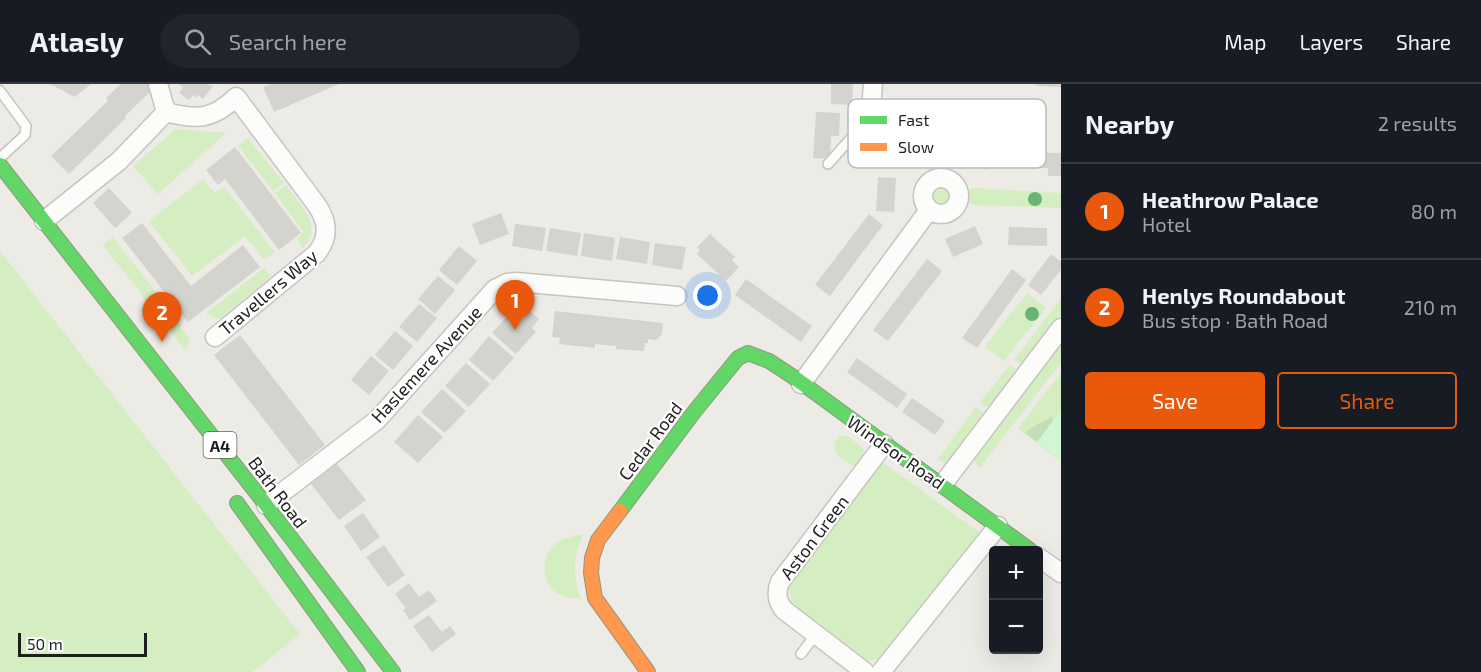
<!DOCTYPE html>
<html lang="en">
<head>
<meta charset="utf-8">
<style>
  body { margin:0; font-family:"Exo 2",sans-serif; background:#20242c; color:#f1f3f6 }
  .controls { position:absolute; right:18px; bottom:18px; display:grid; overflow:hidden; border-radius:6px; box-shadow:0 6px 24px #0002 }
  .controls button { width:54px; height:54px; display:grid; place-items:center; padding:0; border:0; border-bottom:2px solid #363941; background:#171b24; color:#f1f3f6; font:30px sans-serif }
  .scale { position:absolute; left:18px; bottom:15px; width:129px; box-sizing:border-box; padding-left:6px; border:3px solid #1e1e1e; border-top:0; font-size:16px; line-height:21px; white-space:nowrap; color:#1e1e1e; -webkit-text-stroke:4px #fff; paint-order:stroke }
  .you { position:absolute; left:708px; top:212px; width:21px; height:21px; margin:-15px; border:4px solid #fff; border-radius:50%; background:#1a73e8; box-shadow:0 0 0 9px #1a73e833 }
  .badge { display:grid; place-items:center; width:39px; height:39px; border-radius:50%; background:#ea580c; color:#fff; font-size:20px; font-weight:700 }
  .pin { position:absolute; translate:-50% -50px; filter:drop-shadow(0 2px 3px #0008) }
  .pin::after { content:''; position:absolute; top:32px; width:21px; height:18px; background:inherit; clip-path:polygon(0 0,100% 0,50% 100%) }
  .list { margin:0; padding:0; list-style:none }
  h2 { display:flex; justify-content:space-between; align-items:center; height:78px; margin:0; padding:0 24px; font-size:26px }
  h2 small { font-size:20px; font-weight:400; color:#9ea1a6 }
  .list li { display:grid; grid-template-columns:39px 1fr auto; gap:18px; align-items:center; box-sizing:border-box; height:96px; padding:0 24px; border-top:2px solid #363941 }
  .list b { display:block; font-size:22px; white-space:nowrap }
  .list p { margin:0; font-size:20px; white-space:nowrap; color:#9ea1a6 }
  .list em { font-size:20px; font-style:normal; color:#9ea1a6 }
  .actions { display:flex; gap:12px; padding:18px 24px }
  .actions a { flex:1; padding:14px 0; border:2px solid #ea580c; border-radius:6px; text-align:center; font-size:21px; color:#ea580c }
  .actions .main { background:#ea580c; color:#fff }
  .icon { flex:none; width:33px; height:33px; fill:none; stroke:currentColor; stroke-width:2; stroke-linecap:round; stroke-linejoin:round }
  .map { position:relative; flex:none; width:1061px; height:588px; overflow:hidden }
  header { display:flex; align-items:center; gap:36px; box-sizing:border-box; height:84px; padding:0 30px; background:#171b24; border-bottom:2px solid #363941 }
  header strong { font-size:28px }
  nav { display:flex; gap:33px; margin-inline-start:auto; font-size:21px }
  .search { width:420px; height:54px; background:#20242c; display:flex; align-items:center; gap:15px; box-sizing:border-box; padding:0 21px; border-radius:33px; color:#9ea1a6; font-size:22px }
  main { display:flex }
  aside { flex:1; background:#171b24 }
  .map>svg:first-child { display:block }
</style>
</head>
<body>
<header>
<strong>Atlasly</strong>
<div class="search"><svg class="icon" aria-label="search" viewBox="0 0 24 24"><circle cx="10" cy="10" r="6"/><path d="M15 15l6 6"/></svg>Search here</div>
<nav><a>Map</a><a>Layers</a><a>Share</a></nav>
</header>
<main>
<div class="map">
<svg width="1061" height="588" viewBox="0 0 1061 588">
  <rect width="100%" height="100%" fill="#ecebe6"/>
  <g fill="#d5eec1">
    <polygon points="176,45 226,49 158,110 133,82"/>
    <polygon points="248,54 284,99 273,107 238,62"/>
    <polygon points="203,95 215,109 224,103 275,168 264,176 245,152 192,192 149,137"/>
    <circle cx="941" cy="111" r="13"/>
    <path d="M286 101C299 120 325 143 303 164L297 155 304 148 275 109Z"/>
    <polygon points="972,104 1061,109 1061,124 973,121 969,119 968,107"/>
    <polygon points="113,153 181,241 180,243 190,255 188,262 184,265 103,161"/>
    <polygon points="0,167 300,550 252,588 0,588"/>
    <polygon points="264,184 271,192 221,234 216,235 206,229"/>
    <polygon points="1027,209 1046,224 1004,277 985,263"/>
    <polygon points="1061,214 1061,230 1023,279 1019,280 1014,276"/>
    <polygon points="1061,261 1061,278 980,384 975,379 975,375"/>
    <polygon points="1010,281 1015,285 1015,290 990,323 985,323 980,318"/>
    <polygon points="1061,289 1061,377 1018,344"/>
    <polygon points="976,323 982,327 983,332 946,380 938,375"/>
    <polygon points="846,351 861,362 864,366 862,372 854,383 836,370 834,359 838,353"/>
    <polygon points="880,378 882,378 983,451 880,576 874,575 866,578 797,526 791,519 791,511 788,502"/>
    <path d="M584 450C572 472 573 493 581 515 575 514 567 514 562 512 541 503 539 473 556 459 564 453 574 453 584 450Z"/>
  </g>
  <polygon fill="#c3deb8" points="1051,333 1054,338 1061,377 1025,349 1031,344"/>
  <polygon fill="#d0f6d4" points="1061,326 1061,377 1037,358"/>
  <g fill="#d5d3ce">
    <polygon points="50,0 91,0 75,13"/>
    <polygon points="121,0 150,0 154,4 125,32 126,34 69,90 51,72 108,17 106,14"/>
    <polygon points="178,0 207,0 213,2 203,15 198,11 196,14 193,11 189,16 179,9 183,3"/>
    <polygon points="271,0 339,0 274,28 263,3"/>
    <polygon points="831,0 853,0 852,21 831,20"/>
    <polygon points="1036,0 1061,0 1061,3 1036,2"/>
    <polygon points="816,28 840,29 839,52 831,52 830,75 813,74"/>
    <polygon points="967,49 996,72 986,86 956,62"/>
    <polygon points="235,63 301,149 279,166 225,95 218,101 206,86"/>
    <polygon points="1004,68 1061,69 1061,92 1048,92 1048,84 1004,84"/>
    <polygon points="878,93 896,94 894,128 876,127"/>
    <polygon points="109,104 132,129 115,144 93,119"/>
    <polygon points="501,129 509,150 480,161 472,140"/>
    <polygon points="869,130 883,141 830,212 815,201"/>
    <polygon points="142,139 191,202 243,161 260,183 188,238 122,154"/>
    <polygon points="515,140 546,144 542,167 512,162"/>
    <polygon points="975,142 983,160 953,173 945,155"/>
    <polygon points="1009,143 1047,144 1047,162 1008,161"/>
    <polygon points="550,144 581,149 577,172 546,167"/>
    <polygon points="584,149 615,154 612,177 581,172"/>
    <polygon points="710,150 735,173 732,176 739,183 726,197 697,170 700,166 697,163"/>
    <polygon points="620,153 650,158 647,180 616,175"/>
    <polygon points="655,159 686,163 682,186 652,181"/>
    <polygon points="459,162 477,177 457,201 439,186"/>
    <polygon points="1051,170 1061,178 1061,186 1041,211 1028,201"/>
    <polygon points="927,175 942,187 888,257 873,246"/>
    <polygon points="1012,185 1026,196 977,264 962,254"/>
    <polygon points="438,192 455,206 435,230 418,215"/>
    <polygon points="746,195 812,242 801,258 735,211"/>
    <polygon points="419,220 437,234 417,258 399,243"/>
    <polygon points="523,221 539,235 532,244 536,248 516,270 492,249 513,226 516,229"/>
    <polygon points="555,227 663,239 662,250 656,256 648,255 648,259 645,259 644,267 616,265 616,262 595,260 595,264 559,260 560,254 552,253"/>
    <polygon points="395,247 413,262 393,286 375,271"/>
    <polygon points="240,251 325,361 299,381 214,271"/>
    <polygon points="489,252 514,274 493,297 469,276"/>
    <polygon points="371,272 389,287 369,311 351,296"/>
    <polygon points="857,274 907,310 897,324 847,288"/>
    <polygon points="466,279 490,300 469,323 445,302"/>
    <polygon points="442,305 466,327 445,349 421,328"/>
    <polygon points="912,314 945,337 935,351 902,328"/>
    <polygon points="418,331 443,353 418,379 394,358"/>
    <polygon points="337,380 366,416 339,436 311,400"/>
    <polygon points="363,429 380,453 361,467 344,442"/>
    <polygon points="384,461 405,491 388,503 366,473"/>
    <polygon points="409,499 419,513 429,506 437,517 410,536 403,526 406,524 395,510"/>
    <polygon points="429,531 442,548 450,542 456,550 432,568 413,542"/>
  </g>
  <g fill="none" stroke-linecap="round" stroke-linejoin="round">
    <defs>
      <g id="lane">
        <polyline points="0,7 26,42 25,51 0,74"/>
        <polyline points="828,80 870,33 871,25"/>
        <polyline points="801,570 816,550"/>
      </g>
      <g id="street">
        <polyline points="871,25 873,0"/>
        <path d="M166 28C196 36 213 36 236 13L316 120C328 137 330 153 316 170L215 253"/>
        <circle cx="941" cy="112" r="18"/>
        <polyline points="44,137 119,77 166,28 158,0"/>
        <polyline points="801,300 929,126"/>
        <polyline points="943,400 1061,244"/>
        <polyline points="266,421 377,336 495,205 507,199 516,198 677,212"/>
        <polyline points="1038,473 1061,489"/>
        <path d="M865 588 784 526C777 518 776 507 780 498L884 360"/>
        <polyline points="881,588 998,442"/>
      </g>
      <g id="fast">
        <polyline points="0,81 266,421 393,588"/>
        <polyline points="237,419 358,588"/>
        <polyline points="620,427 694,328 738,274 748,269 769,277 795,294 1030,466"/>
      </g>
      <polyline id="slow" points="620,427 598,456 592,474 591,489 595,514 648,588"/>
    </defs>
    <use href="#lane" stroke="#c5c4c2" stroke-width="12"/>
    <use href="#street" stroke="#c5c4c2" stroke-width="21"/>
    <use href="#fast" stroke="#93977d" stroke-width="16"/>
    <use href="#slow" stroke="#93977d" stroke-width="16"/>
    <use href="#lane" stroke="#fcfcfb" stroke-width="9"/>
    <use href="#street" stroke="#fcfcfb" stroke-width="18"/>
    <use href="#fast" stroke="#63d668" stroke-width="14"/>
    <use href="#slow" stroke="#ff974d" stroke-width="14"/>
  </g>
  <g fill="#6ab473">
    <circle cx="1035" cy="115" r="7"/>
    <circle cx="1032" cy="230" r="7"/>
  </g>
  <g text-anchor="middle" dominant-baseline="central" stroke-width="4.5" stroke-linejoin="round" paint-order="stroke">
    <rect fill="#fff" stroke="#626262" stroke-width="1.5" x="203.5" y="348" width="33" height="26" rx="4.5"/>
    <g font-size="16" font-weight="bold" fill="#1e1e1e">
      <text x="220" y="361">A4</text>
    </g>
    <g font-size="18" fill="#1e1e1e" stroke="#fff">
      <text transform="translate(268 208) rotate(-40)">Travellers Way</text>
      <text transform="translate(426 280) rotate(-47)">Haslemere Avenue</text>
      <text transform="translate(650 357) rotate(-53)">Cedar Road</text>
      <text transform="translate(896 368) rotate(35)">Windsor Road</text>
      <text transform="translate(278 408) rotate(53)">Bath Road</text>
      <text transform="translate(814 453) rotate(-53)">Aston Green</text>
    </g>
  </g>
  <rect x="848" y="15" width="198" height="69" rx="9" fill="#fff" stroke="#bcbcbc" stroke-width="1.5"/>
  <rect x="860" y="32" width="27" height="8" fill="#63d668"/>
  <rect x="860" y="59" width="27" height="8" fill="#ff974d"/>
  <g font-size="16" fill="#1e1e1e">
    <text x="898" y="42">Fast</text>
    <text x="898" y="69">Slow</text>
  </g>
</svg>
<div class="controls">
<button>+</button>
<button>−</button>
</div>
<div class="scale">50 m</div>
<div class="you"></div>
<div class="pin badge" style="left:515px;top:246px">1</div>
<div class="pin badge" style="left:162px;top:258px">2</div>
</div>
<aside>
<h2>Nearby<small>2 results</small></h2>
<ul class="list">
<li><span class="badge">1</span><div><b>Heathrow Palace</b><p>Hotel</p></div><em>80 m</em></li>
<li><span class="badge">2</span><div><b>Henlys Roundabout</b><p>Bus stop · Bath Road</p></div><em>210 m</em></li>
</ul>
<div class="actions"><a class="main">Save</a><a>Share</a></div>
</aside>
</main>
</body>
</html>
